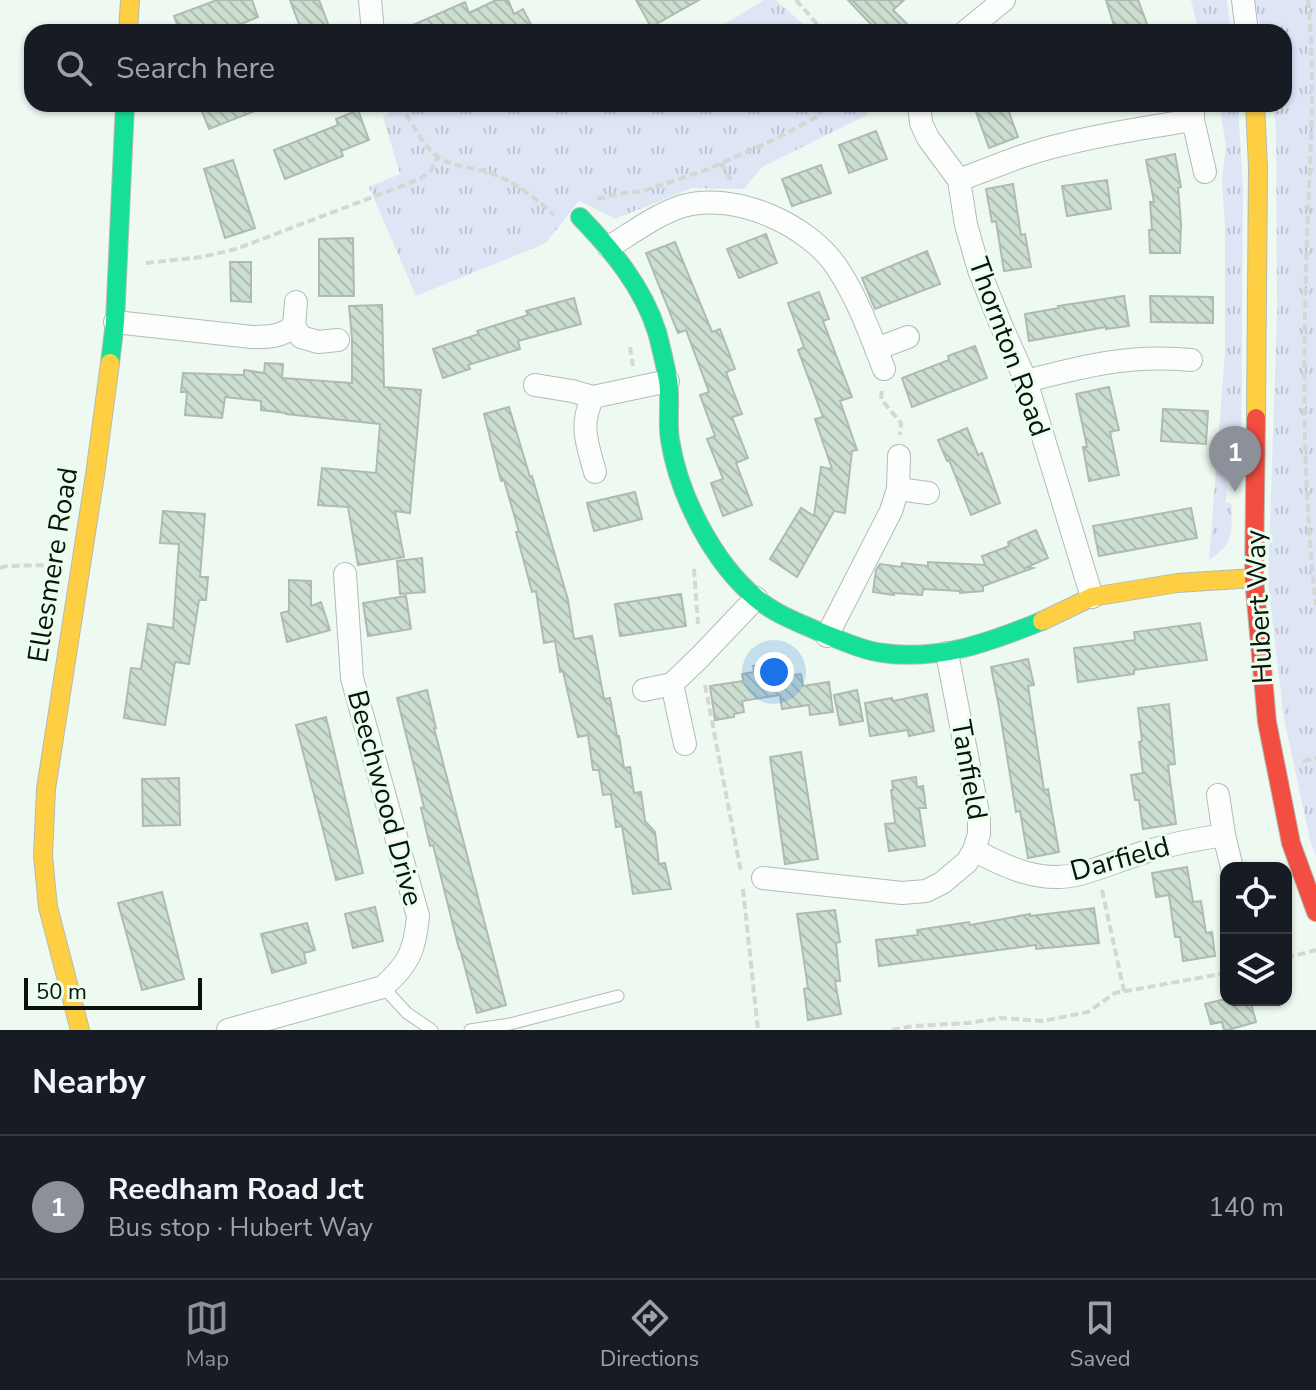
<!DOCTYPE html>
<html lang="en">
<head>
<meta charset="utf-8">
<style>
  body { margin:0; font-family:"Nunito Sans",sans-serif; background:#20242c; color:#f1f3f6 }
  .controls { position:absolute; right:24px; bottom:24px; display:grid; overflow:hidden; border-radius:16px; box-shadow:0 2px 6px #0004 }
  .controls button { width:72px; height:72px; display:grid; place-items:center; padding:0; border:0; border-bottom:2px solid #363941; background:#171b24; color:#f1f3f6; font:40px sans-serif }
  .scale { position:absolute; left:24px; bottom:20px; width:178px; box-sizing:border-box; padding-left:8px; border:4px solid #09120b; border-top:0; font-size:22px; line-height:28px; white-space:nowrap; color:#09120b; -webkit-text-stroke:6px #eafeee; paint-order:stroke }
  .you { position:absolute; left:774px; top:672px; width:28px; height:28px; margin:-20px; border:6px solid #fff; border-radius:50%; background:#1a73e8; box-shadow:0 0 0 12px #1a73e833 }
  .badge { display:grid; place-items:center; width:52px; height:52px; border-radius:50%; background:#8c9099; color:#fff; font-size:26px; font-weight:700 }
  .pin { position:absolute; translate:-50% -66px; filter:drop-shadow(0 2px 4px #0008) }
  .pin::after { content:''; position:absolute; top:42px; width:28px; height:24px; background:inherit; clip-path:polygon(0 0,100% 0,50% 100%) }
  .list { margin:0; padding:0; list-style:none }
  h2 { display:flex; justify-content:space-between; align-items:center; height:104px; margin:0; padding:0 32px; font-size:34px }
  h2 small { font-size:26px; font-weight:400; color:#9ea1a6 }
  .list li { display:grid; grid-template-columns:52px 1fr auto; gap:24px; align-items:center; box-sizing:border-box; height:144px; padding:0 32px; border-top:2px solid #363941 }
  .list b { display:block; font-size:30px; white-space:nowrap }
  .list p { margin:0; font-size:26px; white-space:nowrap; color:#9ea1a6 }
  .list em { font-size:26px; font-style:normal; color:#9ea1a6 }
  .icon { flex:none; width:44px; height:44px; fill:none; stroke:currentColor; stroke-width:2; stroke-linecap:round; stroke-linejoin:round }
  .map { position:relative; flex:none; width:1316px; height:1030px; overflow:hidden }
  .search { position:absolute; background:#171b24; box-shadow:0 2px 6px #0004; left:24px; right:24px; top:24px; height:88px; display:flex; align-items:center; gap:20px; box-sizing:border-box; padding:0 28px; border-radius:24px; color:#9ea1a6; font-size:30px }
  .sheet { height:248px; background:#171b24 }
  nav { display:flex; justify-content:space-around; align-items:center; box-sizing:border-box; height:112px; border-top:2px solid #363941; background:#171b24; font-size:22px; color:#9ea1a6 }
  nav a { display:grid; justify-items:center; gap:4px }
  nav .on { color:#8c9099 }
  .map>svg:first-child { display:block }
</style>
</head>
<body>
<div class="map">
<svg width="1316" height="1030" viewBox="0 0 1316 1030">
  <defs>
    <pattern id="grass-tufts" width="24" height="20" patternUnits="userSpaceOnUse" patternTransform="scale(2)"><rect width="24" height="20" fill="#dee6f6"/><path d="M3 7l-1-3M5 7V3M7 7l1-3M15 17l-1-3M17 17v-4M19 17l1-3" fill="none" stroke="#bdc4d2"/></pattern>
    <pattern id="building-back-hatch" width="6" height="6" patternUnits="userSpaceOnUse" patternTransform="scale(2)"><rect width="6" height="6" fill="#cbdecf"/><path d="M-1 5l2 2M0 0l6 6M5-1l2 2" fill="none" stroke="#adbdb0"/></pattern>
  </defs>
  <rect width="100%" height="100%" fill="#eefaf1"/>
  <g fill="url(#grass-tufts)">
    <polygon points="764,0 776,0 812,32 711,32"/>
    <polygon points="1191,0 1227,0 1231,32 1199,32"/>
    <polygon points="1255,0 1316,0 1316,856 1310,840 1284,719 1268,584 1277,313 1276,126 1273,104 1284,104 1284,32 1261,32"/>
    <polygon points="401,104 575,104 578,112 591,104 877,104 865,116 762,167 744,189 692,188 615,219 579,201 546,243 416,296 369,187 400,174 383,117"/>
    <path d="M1219 104H1238L1243 189 1241 454H1235L1232 479 1227 480 1226 502 1232 504C1231 532 1236 543 1209 560L1225 351V228L1222 180 1226 146Z"/>
  </g>
  <g fill="url(#building-back-hatch)" stroke="#b0bab2" stroke-width="2">
    <polygon points="217,0 252,0 258,17 221,32 180,32 174,16"/>
    <polygon points="290,0 319,0 331,32 302,32"/>
    <polygon points="496,0 508,0 514,14 523,9 535,32 397,32 465,2 469,13"/>
    <polygon points="636,0 699,0 651,27"/>
    <polygon points="848,0 904,0 893,10 915,32 878,32"/>
    <polygon points="1106,0 1138,0 1150,32 1116,32"/>
    <polygon points="199,104 269,104 270,105 209,129"/>
    <polygon points="987,104 1006,104 1018,137 989,148 975,109"/>
    <polygon points="358,110 369,140 341,151 343,156 285,179 274,150 338,125 336,119"/>
    <polygon points="876,131 887,159 849,173 839,145"/>
    <polygon points="1175,154 1181,187 1178,188 1181,223 1180,253 1150,253 1149,230 1152,230 1150,202 1154,202 1146,160"/>
    <polygon points="233,160 255,228 225,238 204,169"/>
    <polygon points="821,165 831,193 792,206 782,179"/>
    <polygon points="1107,180 1111,209 1067,216 1062,186"/>
    <polygon points="1013,184 1021,235 1025,234 1031,267 1004,271 996,221 992,222 986,189"/>
    <polygon points="766,234 777,263 739,278 727,249"/>
    <polygon points="353,238 354,296 319,296 319,239"/>
    <polygon points="675,242 712,332 720,329 735,369 726,372 742,414 732,417 748,458 736,463 752,505 723,516 711,483 723,479 707,439 715,436 700,395 709,392 686,330 678,333 646,253"/>
    <polygon points="927,251 940,284 875,309 862,278"/>
    <polygon points="230,262 251,262 251,302 231,301"/>
    <polygon points="819,292 829,319 823,321 852,397 840,401 857,450 852,451 845,513 834,511 797,577 770,559 801,508 814,516 821,467 832,469 815,419 823,417 798,350 804,347 788,303"/>
    <polygon points="1124,296 1129,326 1106,329 1106,327 1029,341 1025,314 1059,308 1058,306"/>
    <polygon points="1150,296 1213,297 1213,323 1151,322"/>
    <polygon points="574,298 581,324 518,341 520,349 468,365 470,369 443,378 433,349 479,334 477,331 528,315 526,311"/>
    <polygon points="382,305 384,387 421,390 410,513 395,511 404,557 358,565 348,507 318,505 322,468 376,473 380,424 286,414 286,413 261,410 261,401 225,397 222,418 185,415 187,392 181,392 183,373 244,375 244,370 264,373 265,363 283,364 282,378 352,383 352,339 349,306"/>
    <polygon points="975,346 987,378 912,407 902,378 949,360 948,356"/>
    <polygon points="1109,387 1119,430 1110,432 1119,475 1089,481 1083,447 1087,447 1076,394"/>
    <polygon points="509,407 530,477 532,476 568,600 574,639 592,636 604,699 610,698 617,736 619,736 624,768 630,767 634,793 641,792 645,821 655,832 659,864 665,863 671,889 633,894 622,826 616,827 611,794 603,795 599,770 593,770 588,735 578,737 563,671 560,672 555,641 544,643 536,591 532,592 516,532 519,532 504,480 501,481 484,414"/>
    <polygon points="1163,409 1208,411 1206,444 1161,441"/>
    <polygon points="967,428 978,455 982,453 1000,503 971,515 949,460 947,461 938,440"/>
    <polygon points="635,492 642,519 594,531 587,503"/>
    <polygon points="1191,508 1197,538 1099,556 1093,526"/>
    <polygon points="163,511 205,514 200,577 208,577 206,600 199,600 189,664 175,662 165,725 124,718 131,668 141,669 148,624 173,628 179,544 160,543"/>
    <polygon points="1036,530 1048,558 1027,567 1033,568 983,586 983,591 960,593 960,591 923,589 922,595 894,593 894,595 873,592 876,570 880,564 901,567 902,563 928,566 928,562 985,565 982,556 1009,546 1008,542"/>
    <polygon points="422,558 425,592 400,594 397,561"/>
    <polygon points="289,580 311,581 311,606 321,602 330,630 287,642 281,613 289,611"/>
    <polygon points="681,594 686,626 620,636 615,604"/>
    <polygon points="406,596 411,629 368,636 363,603"/>
    <polygon points="1200,623 1207,660 1134,670 1134,674 1078,682 1074,648 1135,640 1134,632"/>
    <polygon points="1028,659 1034,685 1028,686 1044,790 1048,789 1059,852 1028,858 1020,811 1016,812 999,707 991,667"/>
    <polygon points="772,662 774,677 801,674 803,686 829,682 833,712 810,715 809,705 782,709 780,695 742,701 744,712 734,714 734,717 715,720 710,686 743,681 742,674 754,672 753,666"/>
    <polygon points="427,690 436,728 434,728 506,1005 477,1013 460,949 459,949 433,845 430,846 421,808 424,807 397,698"/>
    <polygon points="857,690 863,721 840,725 834,695"/>
    <polygon points="927,694 934,731 909,736 908,730 870,736 865,703 892,698 893,701"/>
    <polygon points="1169,704 1175,764 1168,765 1176,824 1143,829 1139,800 1135,800 1131,775 1143,773 1139,742 1142,741 1138,708"/>
    <polygon points="326,717 363,873 336,880 296,725"/>
    <polygon points="801,752 818,859 785,864 770,757"/>
    <polygon points="916,777 917,787 923,786 926,808 919,808 925,846 889,851 885,824 895,823 891,790 893,790 892,781"/>
    <polygon points="179,778 180,825 143,826 142,779"/>
    <polygon points="1187,867 1193,902 1201,901 1206,933 1212,932 1215,956 1183,961 1180,937 1175,937 1169,895 1156,897 1152,873"/>
    <polygon points="162,892 184,979 142,990 118,903"/>
    <polygon points="375,907 383,941 353,948 345,914"/>
    <polygon points="1094,908 1099,943 1036,949 1036,945 879,966 876,940 918,935 917,930 950,925 969,922 970,925 1030,914 1030,916"/>
    <polygon points="835,910 840,942 836,943 840,981 835,981 841,1014 808,1020 804,989 808,988 797,914"/>
    <polygon points="307,923 315,950 304,953 306,963 272,973 261,934"/>
    <polygon points="1221,1000 1250,1000 1256,1022 1228,1030 1224,1030 1222,1022 1211,1024 1205,1004"/>
  </g>
  <g fill="none" stroke-linecap="round" stroke-linejoin="round">
    <defs>
      <g id="lane">
        <polyline points="383,987 407,1013 432,1030"/>
        <polyline points="470,1030 510,1024 618,996"/>
      </g>
      <g id="street">
        <polyline points="370,0 373,32"/>
        <polyline points="1243,0 1247,32"/>
        <polyline points="965,32 1004,0"/>
        <polyline points="919,104 921,123 928,138 959,180 966,225 979,270 1001,325 1026,381 1092,597"/>
        <polyline points="1193,104 1193,120 1205,172"/>
        <path d="M959 180C994 167 1028 152 1065 144 1107 133 1150 127 1193 120"/>
        <path d="M609 247C632 233 657 214 683 206 735 191 810 225 838 269 858 299 871 336 884 369"/>
        <path d="M115 322 252 337C269 337 281 337 294 326L296 302"/>
        <polyline points="294,326 301,337 318,342 338,340"/>
        <polyline points="876,349 908,337"/>
        <path d="M1026 381C1084 366 1130 354 1191 360"/>
        <polyline points="535,385 572,391 593,397 668,381"/>
        <path d="M593 397C579 425 587 443 595 472"/>
        <polyline points="898,489 928,493"/>
        <polyline points="827,636 891,511 898,489 899,456"/>
        <polyline points="672,684 685,744"/>
        <polyline points="644,690 672,684 700,657 756,598"/>
        <polyline points="1218,795 1224,835 1232,868"/>
        <path d="M974 850C1007 868 1042 884 1080 874 1102 868 1123 859 1145 852 1171 844 1197 839 1224 835"/>
        <polyline points="763,878 902,893 926,891 942,883 967,862 974,850 979,834 979,818 947,653"/>
        <path d="M228 1030 383 987C409 964 415 950 418 916L352 678 345 574"/>
      </g>
      <g id="fast">
        <path d="M580 217C612 250 643 287 657 332 661 347 665 364 668 380 671 400 667 420 670 440 679 496 713 562 756 598 775 614 797 622 820 632 840 640 861 650 883 653 940 661 990 642 1042 621"/>
        <polyline points="110,363 115,322 125,104"/>
      </g>
      <g id="slow">
        <polyline points="128,32 130,0"/>
        <polyline points="1255,104 1258,167 1256,418"/>
        <polyline points="1042,621 1092,597 1177,583 1254,578"/>
        <polyline points="80,1030 48,907 43,856 46,789 95,475 110,363"/>
      </g>
      <polyline id="jam" points="1256,418 1254,578 1267,722 1291,843 1316,912"/>
    </defs>
    <use href="#lane" stroke="#b2bcb4" stroke-width="13"/>
    <use href="#street" stroke="#b2bcb4" stroke-width="24"/>
    <use href="#fast" stroke="#b2bcb4" stroke-width="20"/>
    <use href="#slow" stroke="#b2bcb4" stroke-width="20"/>
    <use href="#jam" stroke="#b2bcb4" stroke-width="20"/>
    <g stroke="#d4d7d4" stroke-width="4" stroke-dasharray="8 4" stroke-linecap="butt">
      <polyline points="796,0 824,32"/>
      <path d="M1308 0C1316 79 1310 157 1307 236 1303 359 1302 483 1316 605"/>
      <path d="M400 104C411 121 421 143 437 156 452 168 474 167 491 173 515 182 536 198 554 215"/>
      <polyline points="721,163 732,182"/>
      <polyline points="597,199 618,194 643,191 706,170 765,144 817,117 826,104"/>
      <polyline points="146,263 202,257 236,249 420,179 432,169 438,157"/>
      <polyline points="630,347 633,366"/>
      <polyline points="882,391 881,399 901,423 900,435"/>
      <polyline points="0,568 6,566 52,565"/>
      <polyline points="694,569 698,624"/>
      <polyline points="705,685 741,872"/>
      <polyline points="1303,761 1316,758"/>
      <polyline points="743,889 758,1030"/>
      <polyline points="1102,890 1124,991"/>
      <polyline points="1286,958 1316,950"/>
      <polyline points="892,1030 913,1026 968,1023 1000,1018 1043,1021 1088,1012 1115,993 1226,973"/>
    </g>
    <use href="#lane" stroke="#fcfefd" stroke-width="11"/>
    <use href="#street" stroke="#fcfefd" stroke-width="22"/>
    <use href="#fast" stroke="#16e098" stroke-width="18"/>
    <use href="#slow" stroke="#ffcf43" stroke-width="18"/>
    <use href="#jam" stroke="#f24e42" stroke-width="18"/>
  </g>
  <g text-anchor="middle" dominant-baseline="central" stroke-width="6" stroke-linejoin="round" paint-order="stroke">
    <g font-size="28" fill="#09120b" stroke="#eafeee">
      <text transform="translate(1009 347) rotate(70)">Thornton Road</text>
      <text transform="translate(53 565) rotate(-81)">Ellesmere Road</text>
      <text transform="translate(1259 607) rotate(-93)">Hubert Way</text>
      <text transform="translate(969 770) rotate(80)">Tanfield</text>
      <text transform="translate(385 798) rotate(75)">Beechwood Drive</text>
      <text transform="translate(1120 859) rotate(-15)">Darfield</text>
    </g>
  </g>
</svg>
<div class="controls">
<button><svg class="icon" aria-label="locate" viewBox="0 0 24 24"><circle cx="12" cy="12" r="6"/><path d="M12 2v4M12 18v4M2 12h4M18 12h4"/></svg></button>
<button><svg class="icon" aria-label="layers" viewBox="0 0 24 24"><path d="M12 4l9 5-9 5-9-5zM3 14l9 5 9-5"/></svg></button>
</div>
<div class="scale">50 m</div>
<div class="you"></div>
<div class="pin badge" style="left:1235px;top:492px">1</div>
<div class="search"><svg class="icon" aria-label="search" viewBox="0 0 24 24"><circle cx="10" cy="10" r="6"/><path d="M15 15l6 6"/></svg>Search here</div>
</div>
<section class="sheet">
<h2>Nearby<small></small></h2>
<ul class="list">
<li><span class="badge">1</span><div><b>Reedham Road Jct</b><p>Bus stop · Hubert Way</p></div><em>140 m</em></li>
</ul>
</section>
<nav>
<a class="on"><svg class="icon" aria-label="map" viewBox="0 0 24 24"><path d="M3 6l6-2 6 2 6-2v14l-6 2-6-2-6 2zM9 4v14M15 6v14"/></svg>Map</a>
<a><svg class="icon" aria-label="directions" viewBox="0 0 24 24"><path d="M12 3l9 9-9 9-9-9zM9 14v-3h6M13 9l2 2-2 2"/></svg>Directions</a>
<a><svg class="icon" aria-label="saved" viewBox="0 0 24 24"><path d="M7 4h10v16l-5-4-5 4z"/></svg>Saved</a>
</nav>
</body>
</html>
